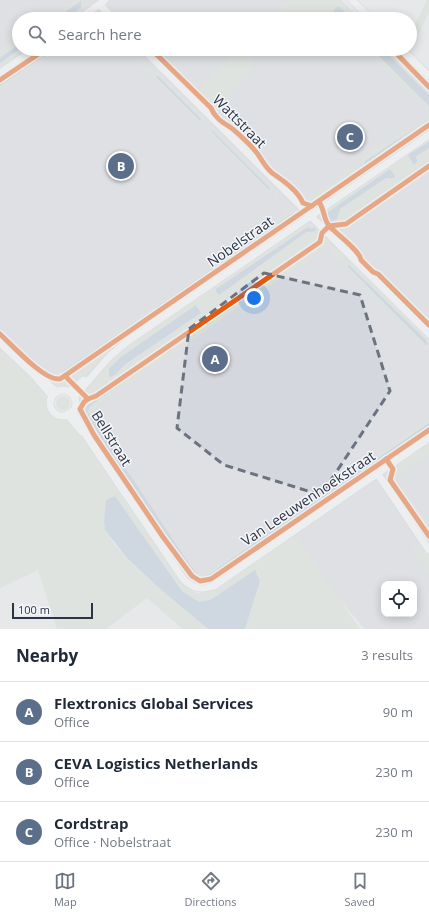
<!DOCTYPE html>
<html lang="en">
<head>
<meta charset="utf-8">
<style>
  body { margin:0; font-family:"Open Sans",sans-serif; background:#f2f2f3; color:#1f2937 }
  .controls { position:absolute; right:12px; bottom:12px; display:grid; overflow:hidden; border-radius:8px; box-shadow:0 2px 10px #0003 }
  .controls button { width:36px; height:36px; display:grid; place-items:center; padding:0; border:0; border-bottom:1px solid #e0e1e3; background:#fff; color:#1f2937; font:20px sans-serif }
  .scale { position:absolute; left:12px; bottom:10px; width:81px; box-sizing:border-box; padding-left:4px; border:2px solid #2b3445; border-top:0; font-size:11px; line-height:14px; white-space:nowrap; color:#2b3445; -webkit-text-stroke:3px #f4f6f9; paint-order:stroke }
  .you { position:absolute; left:254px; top:298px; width:14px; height:14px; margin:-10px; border:3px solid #fff; border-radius:50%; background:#1a73e8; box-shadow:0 0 0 6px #1a73e833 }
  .badge { display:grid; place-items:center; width:26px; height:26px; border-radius:50%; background:#6c737f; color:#fff; font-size:13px; font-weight:700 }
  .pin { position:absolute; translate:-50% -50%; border:2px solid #fff; box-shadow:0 1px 4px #0006 }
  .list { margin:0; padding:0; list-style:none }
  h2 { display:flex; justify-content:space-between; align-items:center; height:52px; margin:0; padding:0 16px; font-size:17px }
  h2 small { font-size:13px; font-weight:400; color:#747a83 }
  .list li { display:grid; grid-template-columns:26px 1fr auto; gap:12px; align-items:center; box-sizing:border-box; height:60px; padding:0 16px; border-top:1px solid #e0e1e3 }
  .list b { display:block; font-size:15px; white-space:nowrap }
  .list p { margin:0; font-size:13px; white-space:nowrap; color:#747a83 }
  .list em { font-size:13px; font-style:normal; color:#747a83 }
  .icon { flex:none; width:22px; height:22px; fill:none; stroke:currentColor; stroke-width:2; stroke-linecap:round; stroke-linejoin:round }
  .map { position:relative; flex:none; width:429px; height:629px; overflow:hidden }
  .search { position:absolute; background:#fff; box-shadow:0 2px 10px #0003; left:12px; right:12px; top:12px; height:44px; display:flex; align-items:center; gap:10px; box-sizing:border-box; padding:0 14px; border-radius:22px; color:#747a83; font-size:15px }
  .sheet { height:232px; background:#fff }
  nav { display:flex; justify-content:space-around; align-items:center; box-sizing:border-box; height:56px; border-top:1px solid #e0e1e3; background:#fff; font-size:11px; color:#747a83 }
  nav a { display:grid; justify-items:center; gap:2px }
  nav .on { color:#6c737f }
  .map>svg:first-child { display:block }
</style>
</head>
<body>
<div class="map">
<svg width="429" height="629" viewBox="0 0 429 629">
  <rect width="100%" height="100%" fill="#e6e8ea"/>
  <path fill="#d4d7dd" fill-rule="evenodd" d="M0 0H341L360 19H19V49H389L429 90V629H365L292 545 205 597 157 533 82 418 79 407 80 398 65 385H55L0 333ZM384 584H414V614H384Z"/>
  <g fill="#d6ded6" fill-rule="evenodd">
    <path d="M76 0H87C86 12 74 19 64 19L81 8V1L55 19H47Z"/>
    <polygon points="285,0 340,0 359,19 353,19 342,9 334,11 342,19 331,19 323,11 313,19 301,8 294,17 288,11 280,19 267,19"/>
    <polygon points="427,0 429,0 429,12 412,47 410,46 410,35"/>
    <polygon points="19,37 19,44 0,58 0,50"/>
    <polygon points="20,49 28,49 0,69 0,63"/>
    <polygon points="48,49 51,49 0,84 0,82"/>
    <polygon points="54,49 59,49 0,89 0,86"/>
    <polygon points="124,49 127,49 148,69 149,67 130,49 133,49 153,69 148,73"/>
    <polygon points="153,49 158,49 173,63 172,66 174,65 195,86 193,89"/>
    <polygon points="237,49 252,49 251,71 232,91 227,103 217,113 196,92"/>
    <polygon points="363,49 372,49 427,103 429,112"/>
    <polygon points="383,49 390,49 429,89 429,95"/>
    <polygon points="393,49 398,49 429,81 429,85"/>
    <polygon points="157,73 205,121 200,124 152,77"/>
    <path d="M429 117V123L366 168 361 160 377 143 380 146 384 144 385 145 402 131 408 130 414 124 416 125ZM428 119 365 163 364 162Z"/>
    <polygon points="429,126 429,129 370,171 368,170"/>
    <polygon points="212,128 273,189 269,193 208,132"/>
    <path d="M429 138V142L408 155 414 165 417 163 416 156 429 148V164L345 223 329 224 326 221V209ZM390 169 394 178 386 177 327 217 328 212Z"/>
    <polygon points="352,164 360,172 312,205 304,199 307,196 309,198 340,176"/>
    <polygon points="429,168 425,172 338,232 333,226 345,226"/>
    <polygon points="361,174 361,177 322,204 321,201"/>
    <path d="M276 193 278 194 276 197 287 209 290 206 298 214 155 313 151 308 279 220 278 217 286 211 273 197ZM293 213H294L284 222 156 310Z"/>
    <polygon points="299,216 297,221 159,316 156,316"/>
    <path d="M305 223 316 225 322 231 320 240 97 393 89 397 82 392 121 350ZM308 227 310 229 315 227 312 233 306 232 216 288ZM196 305 124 365 116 374 111 377 109 369 121 357Z"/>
    <path d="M324 234 333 242 92 409 91 412 102 434 195 571 200 574H206L429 419V428L209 579H198L188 568C174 548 79 419 83 406L87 400 94 398 323 242Z"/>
    <polygon points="332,250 340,250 347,257 341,263 330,251"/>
    <polygon points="350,261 355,264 355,266 429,341 429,347 427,349 344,266"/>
    <path d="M148 310 151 315 59 378 51 376 39 367V366L52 375 57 374ZM148 313 149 315 62 372Z"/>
    <polygon points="153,317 153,321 123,342 75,384 68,377"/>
    <path d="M0 347 48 395 52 413 69 421 85 440 186 586 196 593H207L295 535 360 629H245L260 581 255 571 212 599 199 602 182 591 115 496C112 503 104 514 104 522 104 549 188 610 208 629H183L147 598 106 629H57L38 570 0 588Z"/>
    <path d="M37 369C49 378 50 382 66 379L73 386C58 394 46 380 36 372Z"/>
    <path d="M80 394 84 398 80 406V413L94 438 181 565C189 576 195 586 210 582L385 462 386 463 212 584 198 586 186 577 93 443 77 412Z"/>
    <circle cx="63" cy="403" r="7"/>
    <polygon points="429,431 429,435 390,462 388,459"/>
    <polygon points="429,442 429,455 397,476 397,481 429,527 429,534 395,485 392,477 394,472 393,466"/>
    <polygon points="391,467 389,480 429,539 429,546 385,481 386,474"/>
    <polygon points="421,543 429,554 429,573 412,550 413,547"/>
  </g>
  <g fill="#b4c4d5">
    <polygon points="81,1 81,8 64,19 55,19"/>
    <polygon points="338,6 353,19 342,19 333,11"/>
    <polygon points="19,44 20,49 0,63 0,58"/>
    <polygon points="51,49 54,49 0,86 0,84"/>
    <polygon points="372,49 383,49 429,95 429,106"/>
    <polygon points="158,76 201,119 200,121 156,77"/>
    <polygon points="428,119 365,164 364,162"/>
    <polygon points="212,130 270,188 269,190 211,131"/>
    <polygon points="429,142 429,148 416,156 417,161 414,165 408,155"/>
    <polygon points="390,169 395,176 394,178 386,178 340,209 337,219 329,222 327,217 328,212"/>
    <polygon points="293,213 295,213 155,310 155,308"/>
    <polygon points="308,227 310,229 315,227 316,231 306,232 229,288 219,295 216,292 216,289"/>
    <polygon points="349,265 426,340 428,345 426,345 347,266"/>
    <polygon points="196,305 201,313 124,365 116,374 111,377 109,376 109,369 121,357"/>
    <polygon points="148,313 63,373 62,372"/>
    <path d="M169 350 90 406 88 412 180 550 196 573 200 577 208 575 429 423V426L211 575 200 578 194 574C156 521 117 468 85 411L87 406Z"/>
    <polygon points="115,496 182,591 199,602 212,599 255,570 260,581 245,629 208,629 159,588 127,558 105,530 104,521 106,500"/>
  </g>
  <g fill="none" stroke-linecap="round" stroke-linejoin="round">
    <defs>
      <g id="minor">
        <polyline points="352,0 371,19"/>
        <polyline points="100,5 113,19"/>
        <polyline points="79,19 105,0"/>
        <polyline points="143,49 429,334"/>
        <polyline points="402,49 429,76"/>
        <polyline points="0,73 35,49"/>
        <polyline points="0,343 33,374 52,396"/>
        <polyline points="40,378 57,392"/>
        <circle cx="63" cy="403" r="13"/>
        <polyline points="69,392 84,380"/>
        <polyline points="74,397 110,356 128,341 429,135"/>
        <path d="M72 411 89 440 184 580C194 589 201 590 214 586L429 438"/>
        <polyline points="67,414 82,432"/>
        <polyline points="377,473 429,550"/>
      </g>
    </defs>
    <use href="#minor" stroke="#c4c6c8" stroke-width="8"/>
    <use href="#minor" stroke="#f5f6f7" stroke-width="7"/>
    <defs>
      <g id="cycleway">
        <path d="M151 49 211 108C215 118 222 122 230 127 237 132 255 149 259 156 264 163 267 170 275 175 285 182 298 191 303 203L312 206"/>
        <polyline points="392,49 429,87"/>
        <polyline points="0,80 46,49"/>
        <path d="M319 202C325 210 323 220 330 227 337 234 360 251 361 260L373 272 378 274 429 325"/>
        <path d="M0 334C12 345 44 381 60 379L429 125"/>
        <polyline points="65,376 88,399 84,402 80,409 94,435 163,537 192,576 200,581 211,579 429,430"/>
        <polyline points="88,399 96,396 320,242 322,233 329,226 346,224 429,166"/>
        <polyline points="386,459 393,469 390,480 429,536"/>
      </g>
    </defs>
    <use href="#cycleway" stroke="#f4f6f9" stroke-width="8"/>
    <use href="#cycleway" stroke="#e8590c" stroke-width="5"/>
  </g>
  <path d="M0 0H429V629H0ZM264 273 360 295 390 391 321 495 224 465 177 428 189 329Z" fill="#e6e8ea" fill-opacity=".55" fill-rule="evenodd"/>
  <path fill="none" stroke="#6c737f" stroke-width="3" stroke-dasharray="8 5" stroke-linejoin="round" d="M264 273 360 295 390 391 321 495 224 465 177 428 189 329Z"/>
  <g text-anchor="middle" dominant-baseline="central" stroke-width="3" stroke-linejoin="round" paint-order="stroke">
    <g font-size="14" fill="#2b3445" stroke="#f4f6f9">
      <text transform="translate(240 121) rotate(45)">Wattstraat</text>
      <text transform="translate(240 241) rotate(-35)">Nobelstraat</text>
      <text transform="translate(112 438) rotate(58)">Bellstraat</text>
      <text transform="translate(308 498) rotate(-34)">Van Leeuwenhoekstraat</text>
    </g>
  </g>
</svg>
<div class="controls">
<button><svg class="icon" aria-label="locate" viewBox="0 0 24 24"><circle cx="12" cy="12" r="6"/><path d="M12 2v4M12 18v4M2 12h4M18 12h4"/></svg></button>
</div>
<div class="scale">100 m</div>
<div class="you"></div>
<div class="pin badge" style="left:215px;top:359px;background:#5c6f8a">A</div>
<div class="pin badge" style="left:121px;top:166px;background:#5c6f8a">B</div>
<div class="pin badge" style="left:350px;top:137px;background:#5c6f8a">C</div>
<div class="search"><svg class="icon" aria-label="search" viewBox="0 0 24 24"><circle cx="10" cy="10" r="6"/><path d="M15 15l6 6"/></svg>Search here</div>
</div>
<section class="sheet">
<h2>Nearby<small>3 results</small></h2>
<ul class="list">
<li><span class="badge" style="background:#5c6f8a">A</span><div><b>Flextronics Global Services</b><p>Office</p></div><em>90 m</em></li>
<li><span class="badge" style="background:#5c6f8a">B</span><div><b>CEVA Logistics Netherlands</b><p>Office</p></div><em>230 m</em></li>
<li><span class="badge" style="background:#5c6f8a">C</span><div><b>Cordstrap</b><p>Office · Nobelstraat</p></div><em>230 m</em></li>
</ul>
</section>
<nav>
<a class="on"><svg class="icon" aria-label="map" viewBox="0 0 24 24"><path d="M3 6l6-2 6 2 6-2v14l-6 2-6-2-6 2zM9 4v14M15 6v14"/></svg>Map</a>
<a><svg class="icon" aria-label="directions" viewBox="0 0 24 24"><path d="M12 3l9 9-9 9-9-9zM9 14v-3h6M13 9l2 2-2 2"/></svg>Directions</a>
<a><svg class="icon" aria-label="saved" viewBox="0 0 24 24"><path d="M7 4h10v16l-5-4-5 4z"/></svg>Saved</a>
</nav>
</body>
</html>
